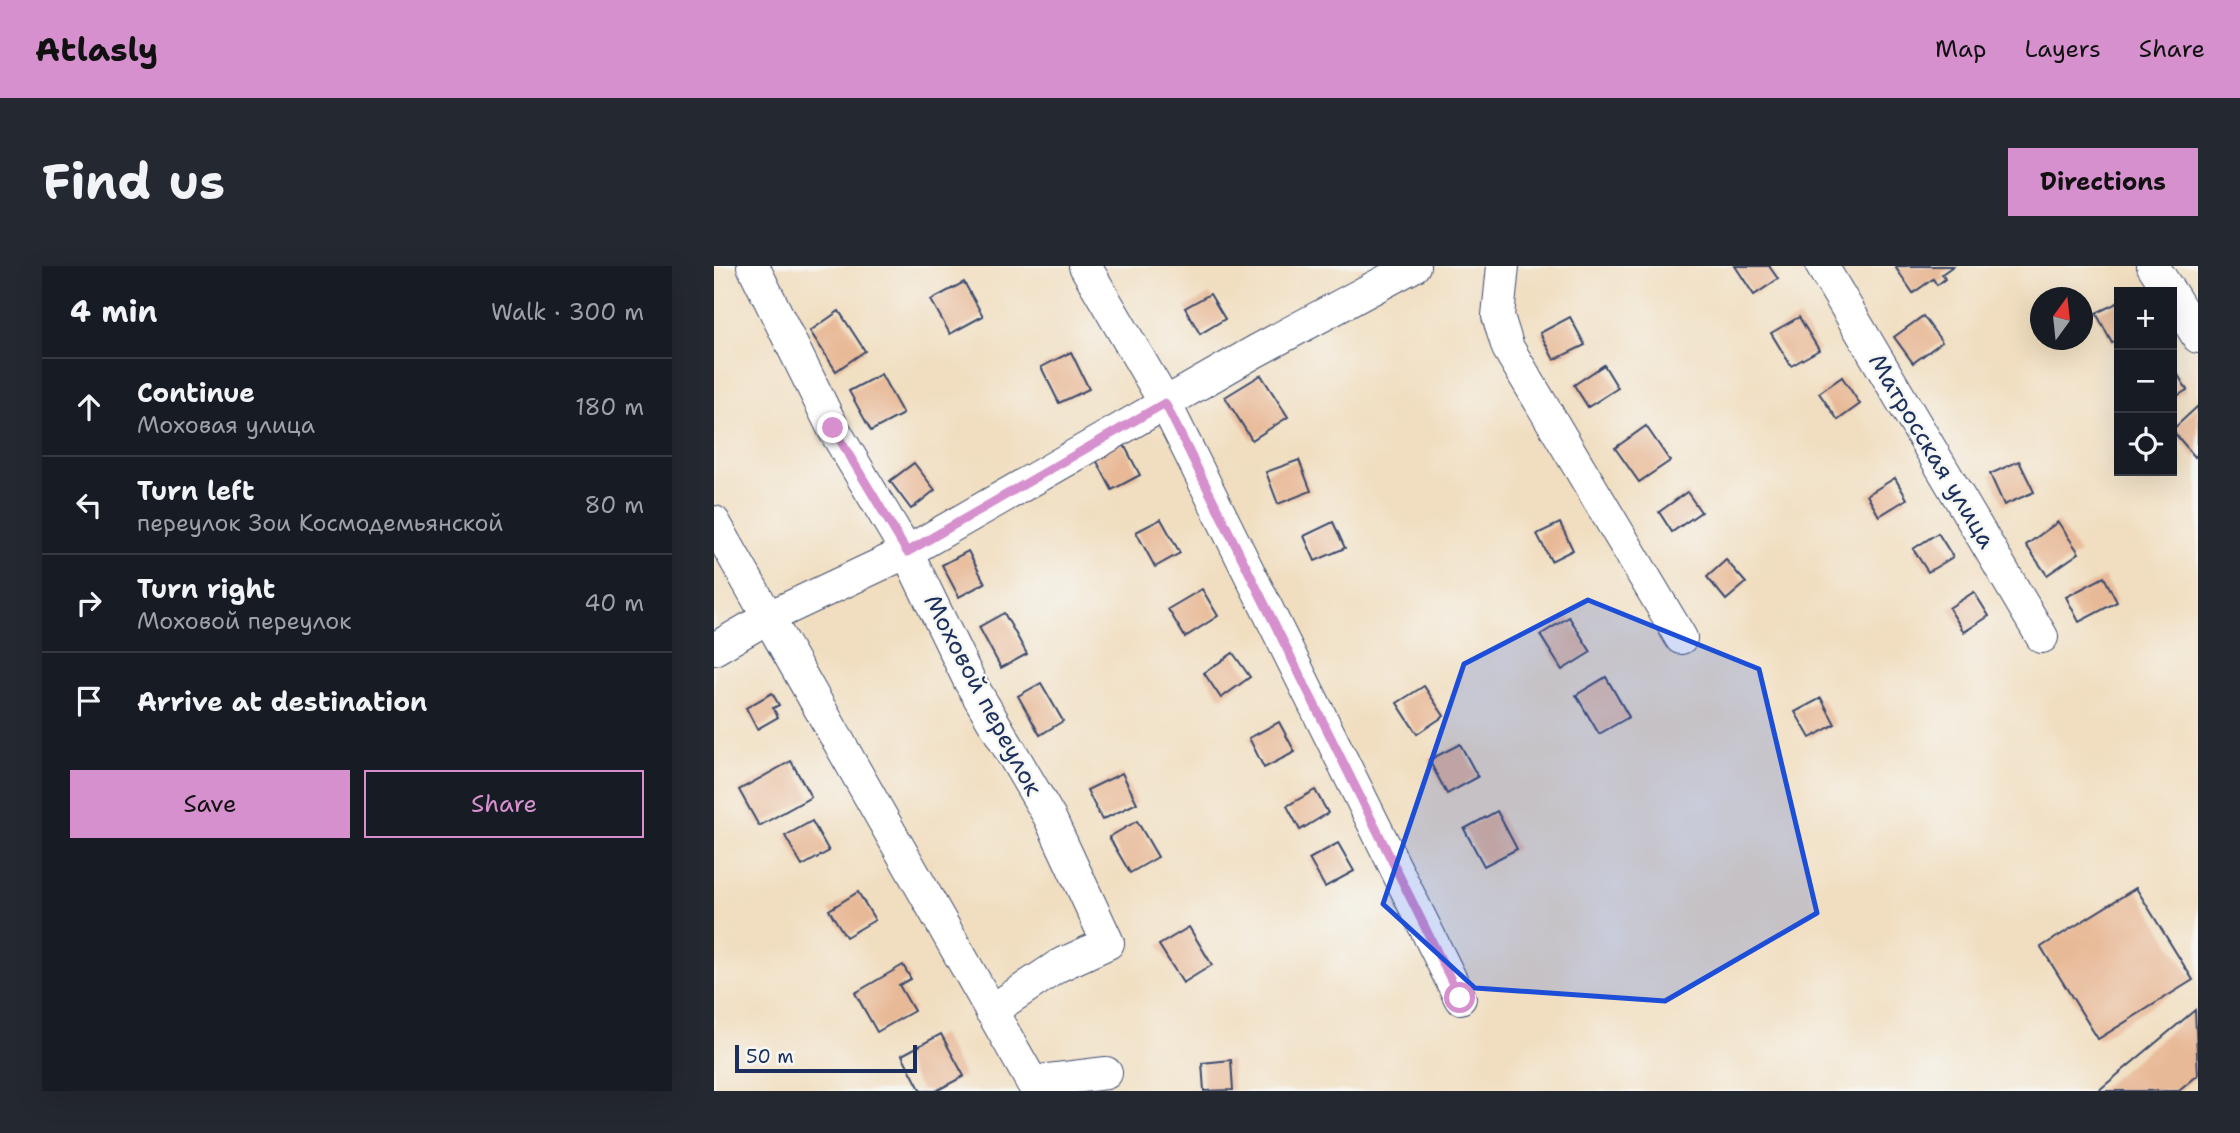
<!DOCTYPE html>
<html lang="en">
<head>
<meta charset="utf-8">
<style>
  body { margin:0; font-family:"Shantell Sans",sans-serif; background:#242831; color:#f1f3f6 }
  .controls { position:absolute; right:21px; top:21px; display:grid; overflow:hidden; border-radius:0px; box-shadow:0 7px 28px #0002 }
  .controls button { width:63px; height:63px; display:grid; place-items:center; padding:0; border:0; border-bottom:2px solid #363941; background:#171b24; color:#f1f3f6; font:35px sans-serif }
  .compass { position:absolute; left:1316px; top:21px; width:63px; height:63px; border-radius:50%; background:#171b24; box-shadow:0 7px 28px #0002; rotate:15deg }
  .scale { position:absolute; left:21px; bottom:18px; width:182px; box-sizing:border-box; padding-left:7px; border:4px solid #1b2f5e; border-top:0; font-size:19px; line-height:24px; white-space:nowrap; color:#1b2f5e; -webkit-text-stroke:5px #f6f6f2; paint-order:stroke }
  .stop { position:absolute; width:21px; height:21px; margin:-16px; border:5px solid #d690ce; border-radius:50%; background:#fff }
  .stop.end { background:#d690ce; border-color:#fff; box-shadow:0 2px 7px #0008 }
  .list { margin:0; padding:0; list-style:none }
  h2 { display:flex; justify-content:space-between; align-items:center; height:91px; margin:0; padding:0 28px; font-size:30px }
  h2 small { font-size:23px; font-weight:400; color:#9ea1a6 }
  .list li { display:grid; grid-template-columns:46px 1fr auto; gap:21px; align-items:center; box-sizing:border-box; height:98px; padding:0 28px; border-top:2px solid #363941 }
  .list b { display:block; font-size:26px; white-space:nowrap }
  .list p { margin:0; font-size:23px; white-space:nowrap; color:#9ea1a6 }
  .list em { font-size:23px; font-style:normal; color:#9ea1a6 }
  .actions { display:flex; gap:14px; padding:21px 28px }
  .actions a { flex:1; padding:16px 0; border:2px solid #d690ce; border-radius:0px; text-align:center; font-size:24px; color:#d690ce }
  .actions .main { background:#d690ce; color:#111 }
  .icon { flex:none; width:38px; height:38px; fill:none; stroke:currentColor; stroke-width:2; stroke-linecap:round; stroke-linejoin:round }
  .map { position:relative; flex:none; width:1484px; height:825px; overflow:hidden; border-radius:0px }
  header { display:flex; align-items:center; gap:42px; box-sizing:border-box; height:98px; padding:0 35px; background:#d690ce; color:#111 }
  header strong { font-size:33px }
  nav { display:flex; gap:38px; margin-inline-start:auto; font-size:24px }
  .intro { display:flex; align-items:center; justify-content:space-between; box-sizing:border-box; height:168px; padding:0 42px }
  h1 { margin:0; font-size:49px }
  .button { padding:18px 32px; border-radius:0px; background:#d690ce; color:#111; font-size:24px; font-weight:700 }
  main { display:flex; gap:42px; padding:0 42px }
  aside { flex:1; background:#171b24; border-radius:0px; box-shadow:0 7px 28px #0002 }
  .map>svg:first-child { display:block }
</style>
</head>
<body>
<header>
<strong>Atlasly</strong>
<nav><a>Map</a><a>Layers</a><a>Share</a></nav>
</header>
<div class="intro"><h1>Find us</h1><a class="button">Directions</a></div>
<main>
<aside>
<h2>4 min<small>Walk · 300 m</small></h2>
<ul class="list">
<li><svg class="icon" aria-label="ahead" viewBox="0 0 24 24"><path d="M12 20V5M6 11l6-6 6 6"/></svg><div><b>Continue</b><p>Моховая улица</p></div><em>180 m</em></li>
<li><svg class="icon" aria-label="left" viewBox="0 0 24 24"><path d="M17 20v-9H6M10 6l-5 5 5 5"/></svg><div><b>Turn left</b><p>переулок Зои Космодемьянской</p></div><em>80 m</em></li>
<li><svg class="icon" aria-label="right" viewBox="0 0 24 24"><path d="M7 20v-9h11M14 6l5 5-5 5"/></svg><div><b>Turn right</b><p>Моховой переулок</p></div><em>40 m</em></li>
<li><svg class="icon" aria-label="arrive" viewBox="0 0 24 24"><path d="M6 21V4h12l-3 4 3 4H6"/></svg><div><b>Arrive at destination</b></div></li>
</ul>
<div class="actions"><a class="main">Save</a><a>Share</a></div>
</aside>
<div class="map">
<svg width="1484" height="825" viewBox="0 0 1484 825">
  <rect width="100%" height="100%" fill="#f6f6f2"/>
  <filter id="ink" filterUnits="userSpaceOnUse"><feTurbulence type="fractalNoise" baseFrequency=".0143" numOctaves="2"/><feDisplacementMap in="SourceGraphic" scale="14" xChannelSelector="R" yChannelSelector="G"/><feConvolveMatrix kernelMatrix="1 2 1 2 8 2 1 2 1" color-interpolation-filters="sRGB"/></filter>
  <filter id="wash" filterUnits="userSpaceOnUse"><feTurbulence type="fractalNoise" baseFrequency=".00686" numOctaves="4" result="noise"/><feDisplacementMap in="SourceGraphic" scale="28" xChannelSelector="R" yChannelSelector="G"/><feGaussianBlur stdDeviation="1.57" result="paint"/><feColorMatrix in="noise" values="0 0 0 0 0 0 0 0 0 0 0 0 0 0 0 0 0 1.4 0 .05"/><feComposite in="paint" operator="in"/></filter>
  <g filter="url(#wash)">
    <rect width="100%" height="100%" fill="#f1dec0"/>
    <g id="blocks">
      <g fill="#e8b997">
        <polygon points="1021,0 1055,0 1064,13 1040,29"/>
        <polygon points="1184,0 1239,0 1228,8 1231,13 1223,19 1219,13 1199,27 1182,2"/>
        <polygon points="250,16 269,50 236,68 217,34"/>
        <polygon points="496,28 511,53 486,68 471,42"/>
        <polygon points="1405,36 1405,73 1398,77 1382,47"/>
        <polygon points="125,45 151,85 122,105 96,65"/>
        <polygon points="1209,50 1228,76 1199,97 1180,71"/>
        <polygon points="856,51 871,79 840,94 826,67"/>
        <polygon points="1085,51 1105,84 1077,100 1057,67"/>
        <polygon points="357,86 375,123 345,137 327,101"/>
        <polygon points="890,99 904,122 874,141 860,119"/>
        <polygon points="1458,99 1473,124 1458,133"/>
        <polygon points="167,108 189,148 157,165 135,125"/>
        <polygon points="547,109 574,151 538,174 511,131"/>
        <polygon points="1128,111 1146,138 1124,154 1105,127"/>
        <polygon points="1484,140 1484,188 1481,191 1458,164"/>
        <polygon points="932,160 956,195 925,216 901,182"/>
        <polygon points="408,175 426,209 398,224 380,190"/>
        <polygon points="585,194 597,225 564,238 552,206"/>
        <polygon points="1305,195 1320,226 1290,239 1276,208"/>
        <polygon points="200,197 221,224 197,243 176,215"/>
        <polygon points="1181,212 1193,233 1165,250 1153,229"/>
        <polygon points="973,226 987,246 958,266 945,246"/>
        <polygon points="447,253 466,287 441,301 422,266"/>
        <polygon points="619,256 631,282 601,295 590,270"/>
        <polygon points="1344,256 1365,287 1333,309 1312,279"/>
        <polygon points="846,257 859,284 837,295 823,268"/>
        <polygon points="1224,267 1239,291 1214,306 1199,283"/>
        <polygon points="254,285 271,317 245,331 228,299"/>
        <polygon points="1012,294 1032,317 1012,334 993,311"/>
        <polygon points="1390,311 1403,336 1365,356 1352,331"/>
        <polygon points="488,323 504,350 471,371 454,343"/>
        <polygon points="1260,326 1275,350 1250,366 1235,342"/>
        <polygon points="290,347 313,388 287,402 265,361"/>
        <polygon points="855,351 877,386 848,404 826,369"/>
        <polygon points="519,387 536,411 507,432 490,407"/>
        <polygon points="892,411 915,451 885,468 862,429"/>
        <polygon points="327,417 349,455 326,469 304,430"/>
        <polygon points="710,420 730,450 703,468 683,437"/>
        <polygon points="58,427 65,439 59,442 64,451 43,463 32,442"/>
        <polygon points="1107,432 1121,458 1096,472 1081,446"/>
        <polygon points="565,456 581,486 550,502 535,472"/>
        <polygon points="746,478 764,511 733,528 715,494"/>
        <polygon points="77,495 97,531 45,560 25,524"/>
        <polygon points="408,507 423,537 388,554 373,524"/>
        <polygon points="601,524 614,547 586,564 573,540"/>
        <polygon points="783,545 803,583 770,600 750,563"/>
        <polygon points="98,555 115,585 88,600 71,570"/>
        <polygon points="423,555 444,591 416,607 395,571"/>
        <polygon points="624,577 640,605 611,621 595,593"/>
        <polygon points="1422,622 1479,714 1384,773 1327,681"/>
        <polygon points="144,626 161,654 132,671 115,644"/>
        <polygon points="475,661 498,699 469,717 445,679"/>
        <polygon points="189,699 197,713 185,719 200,745 163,766 141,727"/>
        <polygon points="1481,744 1484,809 1465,825 1384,825"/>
        <polygon points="227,768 250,810 222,825 207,825 188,789"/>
        <polygon points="517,794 519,824 490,825 488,797"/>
      </g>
    </g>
  </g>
  <g filter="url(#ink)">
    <use href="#blocks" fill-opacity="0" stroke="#3b496d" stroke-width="2"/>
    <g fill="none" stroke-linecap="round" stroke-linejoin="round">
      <defs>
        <g id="minor">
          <polyline points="39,0 119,162 193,286 256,416 336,552 394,677 344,700 277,745"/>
          <polyline points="371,0 451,137 746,732"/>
          <polyline points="789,0 784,50 794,82 967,372"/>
          <polyline points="1108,0 1328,371"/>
          <polyline points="1439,0 1456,26"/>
          <polyline points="1458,29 1484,71"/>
          <polyline points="0,256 323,825"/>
          <polyline points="0,383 53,352 193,286 542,85 700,0"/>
          <polyline points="318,816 392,807"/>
        </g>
      </defs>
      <use href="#minor" stroke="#3b496d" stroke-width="34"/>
      <use href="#minor" stroke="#fff" stroke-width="32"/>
    </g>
  </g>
  <g fill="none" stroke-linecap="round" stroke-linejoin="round" filter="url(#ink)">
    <polyline stroke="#d690ce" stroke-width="9" points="119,162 193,286 451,137 746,732"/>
  </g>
  <path fill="#1d4ed8" fill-opacity="0.2" stroke="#1d4ed8" stroke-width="5" stroke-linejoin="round" d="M874 334 1045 403 1103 647 951 735 761 722 669 638 750 398Z"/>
  <g text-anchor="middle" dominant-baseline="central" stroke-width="5" stroke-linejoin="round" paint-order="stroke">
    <g font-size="24" fill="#1b2f5e" stroke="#f6f6f2">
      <text transform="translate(1218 185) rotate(59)">Матросская улица</text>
      <text transform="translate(269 429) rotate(62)">Моховой переулок</text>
    </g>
  </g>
</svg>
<div class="controls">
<button>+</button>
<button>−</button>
<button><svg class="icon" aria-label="locate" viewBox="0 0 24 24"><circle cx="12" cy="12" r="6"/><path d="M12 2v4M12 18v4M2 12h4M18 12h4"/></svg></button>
</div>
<svg class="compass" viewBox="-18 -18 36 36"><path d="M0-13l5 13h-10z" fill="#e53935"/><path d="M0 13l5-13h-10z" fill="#9ea1a6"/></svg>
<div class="scale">50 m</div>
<div class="stop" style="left:746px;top:732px"></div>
<div class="stop end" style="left:119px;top:162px"></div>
</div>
</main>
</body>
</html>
